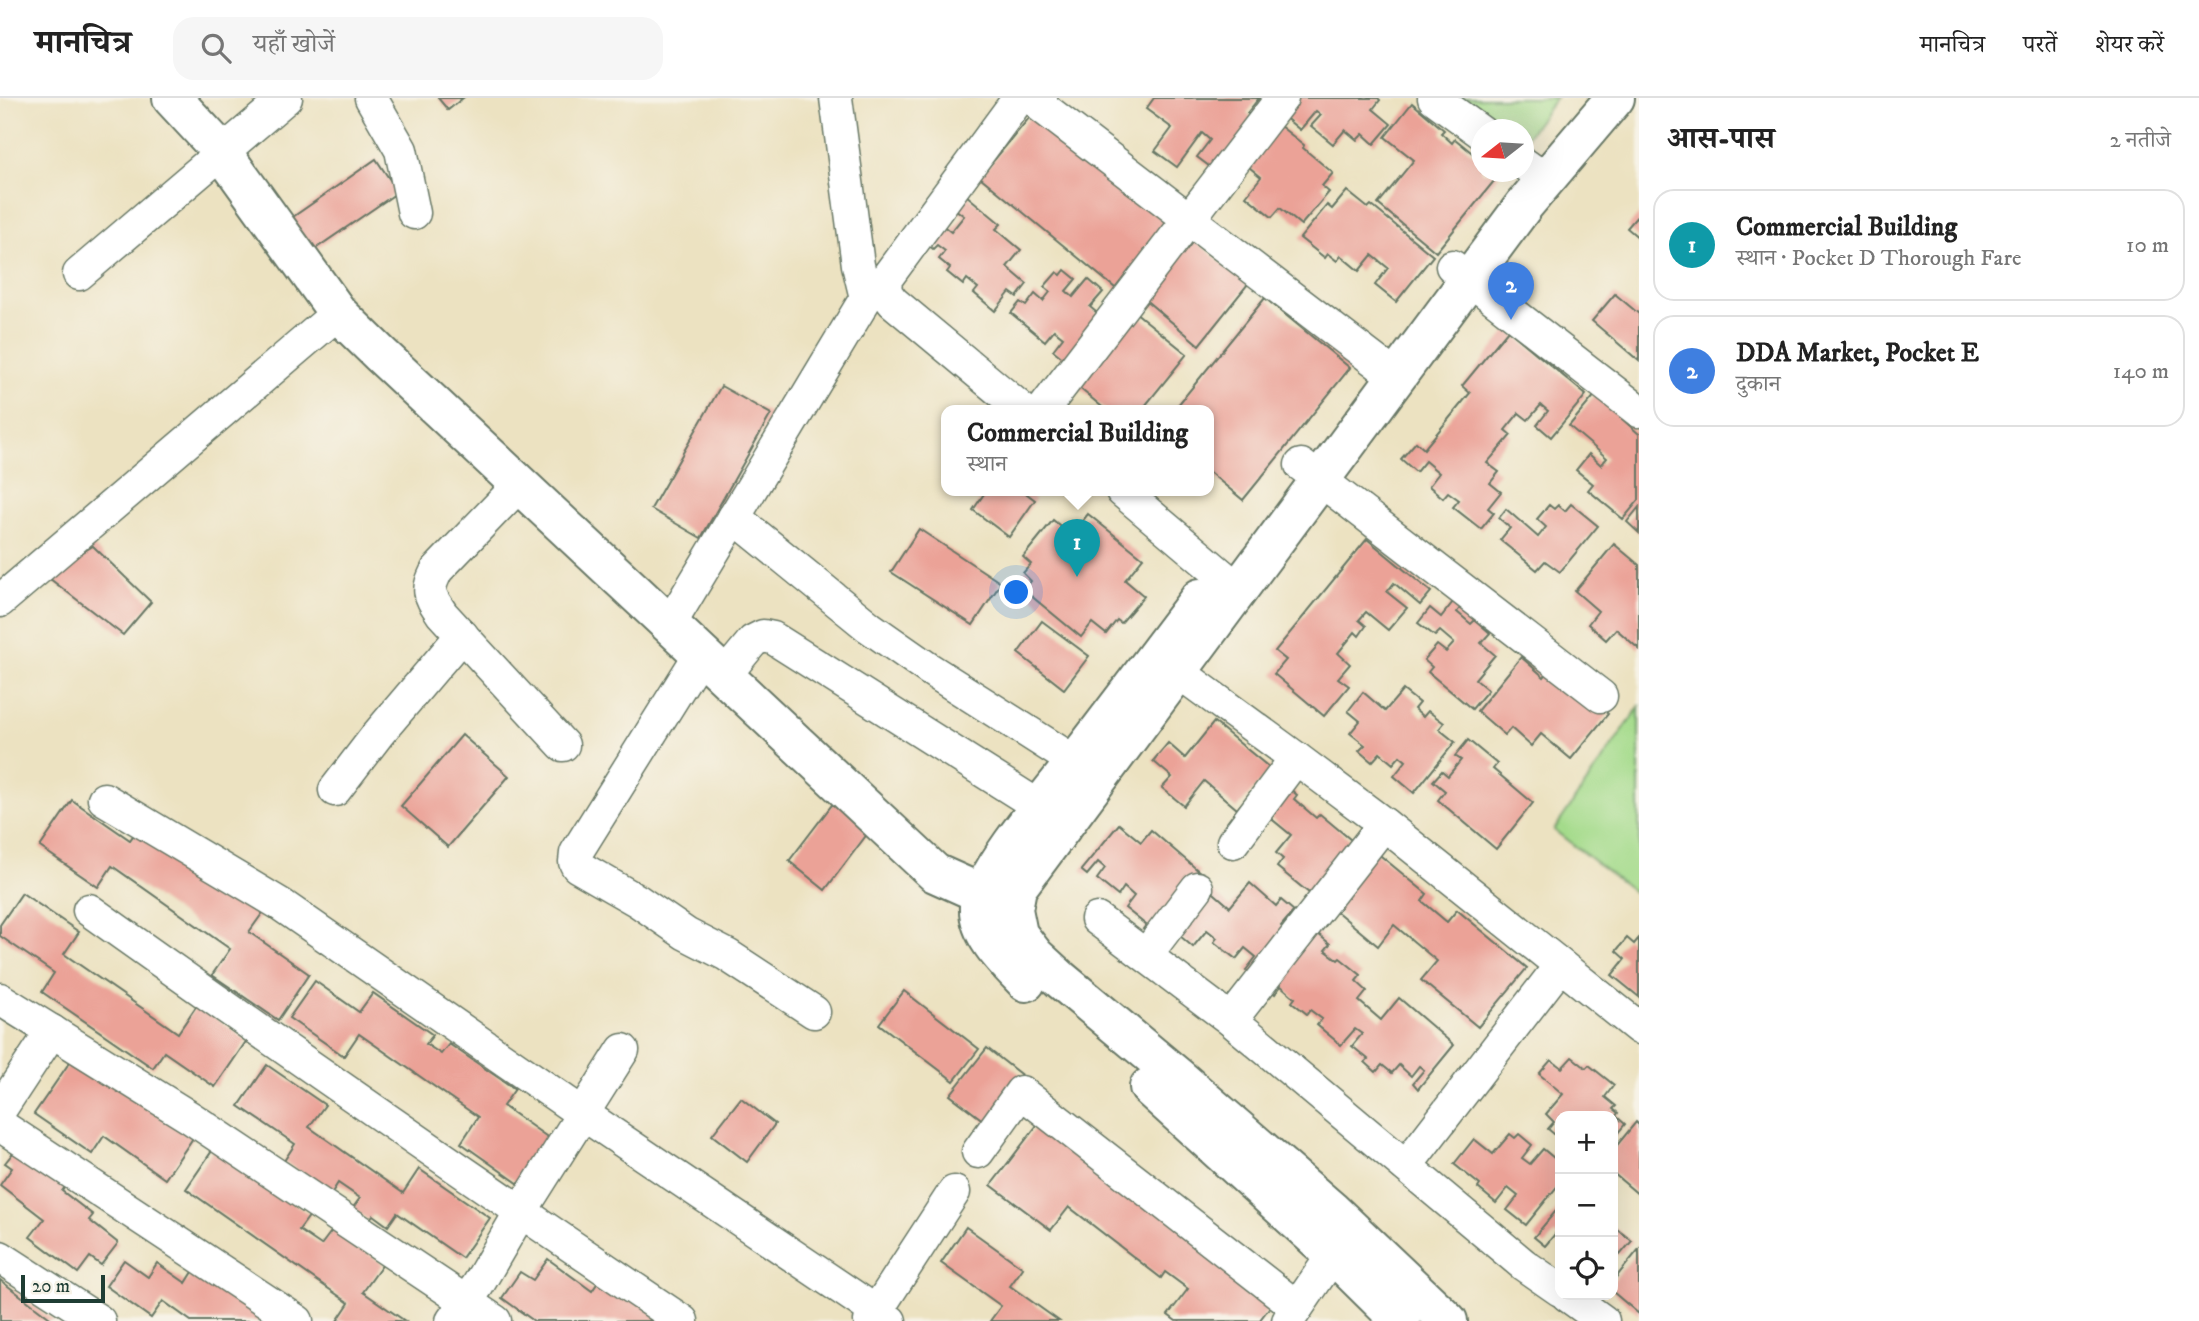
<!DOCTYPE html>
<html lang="hi">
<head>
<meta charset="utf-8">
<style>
  body { margin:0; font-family:"IM FELL DW Pica","Noto Serif Devanagari",serif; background:#f6f6f6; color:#222 }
  .controls { position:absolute; right:21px; bottom:21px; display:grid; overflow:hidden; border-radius:14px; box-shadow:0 7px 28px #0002 }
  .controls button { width:63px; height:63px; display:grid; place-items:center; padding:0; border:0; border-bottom:2px solid #e0e0e0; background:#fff; color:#222; font:35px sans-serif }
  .compass { position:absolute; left:1471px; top:21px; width:63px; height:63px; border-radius:50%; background:#fff; box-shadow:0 7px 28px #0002; rotate:253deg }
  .scale { position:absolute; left:21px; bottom:18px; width:84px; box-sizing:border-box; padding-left:7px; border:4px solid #1f3d34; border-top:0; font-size:19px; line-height:24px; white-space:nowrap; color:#1f3d34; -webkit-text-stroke:5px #f7f3e8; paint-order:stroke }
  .you { position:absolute; left:1017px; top:495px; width:24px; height:24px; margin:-18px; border:5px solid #fff; border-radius:50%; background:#1a73e8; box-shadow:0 0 0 10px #1a73e833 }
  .badge { display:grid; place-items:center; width:46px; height:46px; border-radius:50%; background:#d93025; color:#fff; font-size:23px; font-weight:700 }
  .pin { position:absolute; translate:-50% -58px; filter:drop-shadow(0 2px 4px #0008) }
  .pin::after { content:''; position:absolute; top:37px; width:24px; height:21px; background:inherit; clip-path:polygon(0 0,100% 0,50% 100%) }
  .popup { position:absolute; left:941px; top:307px; width:273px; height:91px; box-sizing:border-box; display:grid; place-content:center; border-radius:14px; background:#fff; filter:drop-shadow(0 2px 5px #0005); font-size:23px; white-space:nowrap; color:#767676 }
  .popup b { font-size:26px; color:#222 }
  .popup::after { content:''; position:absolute; left:50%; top:100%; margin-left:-14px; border:14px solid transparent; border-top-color:#fff }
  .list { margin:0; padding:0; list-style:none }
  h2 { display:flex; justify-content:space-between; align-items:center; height:91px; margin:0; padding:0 28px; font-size:30px }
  h2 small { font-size:23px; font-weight:400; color:#767676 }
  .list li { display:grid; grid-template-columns:46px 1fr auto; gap:21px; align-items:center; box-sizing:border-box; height:112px; margin:0 14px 14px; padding:0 14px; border:2px solid #e0e0e0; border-radius:21px }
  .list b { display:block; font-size:26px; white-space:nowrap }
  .list p { margin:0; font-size:23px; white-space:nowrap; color:#767676 }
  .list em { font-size:23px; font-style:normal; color:#767676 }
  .icon { flex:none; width:38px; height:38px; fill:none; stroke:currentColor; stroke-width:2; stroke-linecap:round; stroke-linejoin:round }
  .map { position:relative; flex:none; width:1639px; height:1223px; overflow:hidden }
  header { display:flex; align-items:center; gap:42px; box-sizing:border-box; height:98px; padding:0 35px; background:#fff; border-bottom:2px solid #e0e0e0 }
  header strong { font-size:33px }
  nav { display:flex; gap:38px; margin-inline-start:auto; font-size:24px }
  .search { width:490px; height:63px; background:#f6f6f6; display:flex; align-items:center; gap:18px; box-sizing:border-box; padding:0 24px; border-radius:21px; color:#767676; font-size:26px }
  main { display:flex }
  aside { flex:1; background:#fff }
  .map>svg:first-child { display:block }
</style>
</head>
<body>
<header>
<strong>मानचित्र</strong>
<div class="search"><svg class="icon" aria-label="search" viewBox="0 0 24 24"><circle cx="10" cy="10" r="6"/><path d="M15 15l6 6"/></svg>यहाँ खोजें</div>
<nav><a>मानचित्र</a><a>परतें</a><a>शेयर करें</a></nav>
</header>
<main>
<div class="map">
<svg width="1639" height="1223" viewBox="0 0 1639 1223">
  <rect width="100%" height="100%" fill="#f7f3e8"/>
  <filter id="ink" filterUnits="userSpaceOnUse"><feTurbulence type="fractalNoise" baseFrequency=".0143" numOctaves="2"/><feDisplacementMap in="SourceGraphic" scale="14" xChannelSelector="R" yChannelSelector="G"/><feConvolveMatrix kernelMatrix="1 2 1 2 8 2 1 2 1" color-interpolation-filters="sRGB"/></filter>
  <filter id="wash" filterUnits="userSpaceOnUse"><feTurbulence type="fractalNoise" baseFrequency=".00686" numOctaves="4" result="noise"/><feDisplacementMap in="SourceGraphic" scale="28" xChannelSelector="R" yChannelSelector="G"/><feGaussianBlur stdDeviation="1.57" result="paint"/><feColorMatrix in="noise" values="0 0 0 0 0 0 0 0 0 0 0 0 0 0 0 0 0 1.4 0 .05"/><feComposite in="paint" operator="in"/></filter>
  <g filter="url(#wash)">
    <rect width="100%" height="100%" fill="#ece2c1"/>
    <g fill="#a4db8b" stroke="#628c60" stroke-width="2">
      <polygon points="1434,0 1556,0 1524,42 1524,32 1482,32"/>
      <polygon points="1639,609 1639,798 1554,732"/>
    </g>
    <g id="blocks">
      <g fill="#eba297">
        <polygon points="438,0 463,0 448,12"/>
        <polygon points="1154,0 1259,0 1247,15 1253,20 1221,77 1197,59 1210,42 1202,35 1177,69 1155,53 1172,30 1146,11"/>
        <polygon points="1296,0 1378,0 1380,2 1373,11 1391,26 1374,46 1363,36 1357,42 1345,32 1333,46 1311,28 1321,17 1316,13 1300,32 1282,17"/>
        <polygon points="1412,5 1444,32 1441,35 1452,45 1455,41 1482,63 1482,74 1494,74 1499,77 1436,154 1378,106 1414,62 1385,39"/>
        <polygon points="1034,14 1173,129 1120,194 980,79"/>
        <polygon points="1275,24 1304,47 1303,50 1333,75 1322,88 1329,94 1301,127 1280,110 1272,119 1246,98 1261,79 1243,64"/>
        <polygon points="376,61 398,94 312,153 290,121"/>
        <polygon points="1347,93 1368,110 1371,107 1433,158 1396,204 1375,187 1388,170 1372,157 1359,173 1341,158 1337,163 1328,156 1325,160 1300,140 1327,107 1332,111"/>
        <polygon points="966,97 1001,126 996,131 1021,152 1007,169 1027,186 1017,199 1010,194 995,213 974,195 978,190 967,181 963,187 947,174 950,170 939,161 945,153 937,147 933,151 927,146 942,127 951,134 964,118 955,111"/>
        <polygon points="1639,116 1639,140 1627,130"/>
        <polygon points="1184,134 1248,186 1199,247 1136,194"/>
        <polygon points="1065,172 1076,181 1066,193 1073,199 1088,181 1103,194 1090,209 1109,225 1064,261 1053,252 1063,239 1054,232 1045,243 1011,215 1020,204 1026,208 1035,196 1043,203 1050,194 1044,189 1057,174 1061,177"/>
        <polygon points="1615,196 1639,216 1639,263 1592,223"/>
        <polygon points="1265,200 1350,270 1243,402 1208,373 1208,313 1173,313"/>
        <polygon points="1130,210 1187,256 1141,313 1107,313 1071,283"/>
        <polygon points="1508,232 1586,297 1551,339 1537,327 1548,313 1541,307 1528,322 1519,315 1505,332 1511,337 1487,365 1499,374 1490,385 1501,394 1488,410 1494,415 1481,431 1453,409 1459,402 1448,394 1443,400 1429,388 1439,375 1425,363 1416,374 1401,361 1416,344 1424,351 1470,295 1462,288"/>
        <polygon points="721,288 771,316 701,440 651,411"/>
        <polygon points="1601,290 1629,313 1622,321 1639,336 1639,402 1623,421 1588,392 1593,386 1576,372 1589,356 1601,367 1607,360 1569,328"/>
        <polygon points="986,393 1023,393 1035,402 1009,439 973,412"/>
        <polygon points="1571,406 1598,428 1560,474 1545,463 1537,472 1500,442 1510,430 1499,420 1506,411 1538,439 1546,429 1537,421 1549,407 1554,411 1558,407 1565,413"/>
        <polygon points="1639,409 1639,435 1627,424"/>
        <polygon points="1088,416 1143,460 1125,482 1144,498 1121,525 1117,522 1106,536 1092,525 1081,539 1024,492 1031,483 1023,475 1031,466 1023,459 1053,422 1071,437"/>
        <polygon points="919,431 1001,485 973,527 891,474"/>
        <polygon points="1367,441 1431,494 1420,507 1394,485 1387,494 1407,510 1388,532 1366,514 1359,522 1366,528 1359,538 1355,534 1338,555 1350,566 1338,580 1349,588 1324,618 1274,576 1286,562 1275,553"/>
        <polygon points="1614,446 1639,467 1639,551 1616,531 1606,542 1588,526 1598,513 1575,493"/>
        <polygon points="93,448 151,504 123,537 45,477"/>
        <polygon points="1453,504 1460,510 1457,514 1471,526 1475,522 1490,535 1481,545 1495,557 1475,581 1488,592 1472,611 1428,574 1432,569 1424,562 1437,547 1446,554 1454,545 1440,533 1435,538 1418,525 1430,510 1441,519"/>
        <polygon points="1042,523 1089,558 1064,591 1018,555"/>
        <polygon points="1521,559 1544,579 1552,569 1608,616 1571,661 1541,636 1531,648 1511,630 1505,637 1477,613"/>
        <polygon points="1403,592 1419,605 1414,611 1423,619 1428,613 1444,625 1439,631 1455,644 1414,695 1394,678 1406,663 1400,658 1393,666 1380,655 1372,664 1359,653 1365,647 1350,635 1360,623 1348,613 1363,594 1385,613"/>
        <polygon points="1214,624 1271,671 1237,711 1204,683 1184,708 1162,690 1172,679 1153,663 1168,645 1185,660"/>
        <polygon points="462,637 509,678 448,749 401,708"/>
        <polygon points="1468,642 1497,666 1493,671 1533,705 1496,751 1438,702 1445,693 1433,683 1442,673 1448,678 1461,662 1455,658"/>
        <polygon points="1290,691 1297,697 1294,701 1316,720 1320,716 1357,747 1314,799 1277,769 1283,761 1276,755 1291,737 1268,718"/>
        <polygon points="838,699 874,727 825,792 789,763"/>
        <polygon points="72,702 130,742 140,728 264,813 249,834 309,876 278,922 212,877 230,851 112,768 98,789 40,749"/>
        <polygon points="1119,726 1141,744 1151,732 1200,774 1149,836 1143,831 1146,827 1125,810 1134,798 1124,789 1118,798 1097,781 1105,770 1098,764 1087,777 1081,772"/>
        <polygon points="1370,749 1427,796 1422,803 1447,824 1457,812 1527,870 1478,929 1421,882 1437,863 1394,827 1378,848 1324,803"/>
        <polygon points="1250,785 1276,808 1281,802 1294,813 1281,828 1294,839 1259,882 1246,872 1256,859 1245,850 1236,861 1214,844 1217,840 1207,832 1193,849 1173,832 1208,790 1230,809"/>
        <polygon points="22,795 79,834 64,856 178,935 197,907 247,942 215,989 164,954 153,970 42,894 54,875 0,838 0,827"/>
        <polygon points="1312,831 1330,846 1325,852 1338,862 1340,860 1361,877 1356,883 1367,893 1359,903 1381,922 1399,900 1454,947 1418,991 1413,985 1424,972 1419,968 1411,978 1399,967 1392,975 1382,967 1376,974 1365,964 1368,961 1352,948 1362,936 1355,931 1341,947 1317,927 1322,921 1310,912 1307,916 1292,904 1295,900 1281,888 1275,896 1265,888"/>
        <polygon points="1627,840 1634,846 1639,840 1639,899 1612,877 1625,861 1616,853"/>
        <polygon points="315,883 359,914 373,895 433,937 426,946 441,956 449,946 515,991 503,1008 553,1043 522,1088 461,1045 478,1019 359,936 344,958 289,920"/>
        <polygon points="904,893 979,951 954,983 879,926"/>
        <polygon points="987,950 1024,979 988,1026 950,997"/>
        <polygon points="74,958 193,1040 165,1081 104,1038 92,1056 34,1016"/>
        <polygon points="1572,959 1586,970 1589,967 1614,987 1605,999 1616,1008 1613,1011 1618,1015 1616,1018 1625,1026 1613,1041 1613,1018 1560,1018 1560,1041 1548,1031 1554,1024 1546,1016 1563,996 1539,976 1551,962 1562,970"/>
        <polygon points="267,967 325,1007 309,1029 403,1095 419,1071 490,1120 462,1160 397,1115 388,1128 373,1117 369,1122 352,1111 360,1100 338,1085 331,1096 284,1063 295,1046 239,1008"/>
        <polygon points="741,1000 775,1026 747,1064 712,1037"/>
        <polygon points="1041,1022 1275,1202 1259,1223 1176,1223 1168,1217 1188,1191 1165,1174 1161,1180 1069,1109 1051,1132 991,1087"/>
        <polygon points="1636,1024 1639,1027 1639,1097 1613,1075 1613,1052"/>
        <polygon points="1510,1036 1515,1040 1519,1036 1532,1047 1522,1060 1530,1066 1543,1051 1560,1065 1560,1085 1526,1127 1507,1112 1518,1098 1508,1090 1496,1105 1478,1090 1480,1087 1454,1066 1474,1041 1493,1056"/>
        <polygon points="21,1045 70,1082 62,1093 93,1117 89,1122 118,1145 101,1167 90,1159 78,1175 30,1139 44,1121 0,1087 12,1070 5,1065"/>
        <polygon points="214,1050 310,1117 299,1132 321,1147 333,1131 383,1166 363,1194 405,1223 337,1223 349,1205 186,1091"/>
        <polygon points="1560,1108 1560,1141 1555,1136 1545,1148 1534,1139"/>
        <polygon points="1613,1128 1632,1143 1620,1157 1617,1155 1613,1161"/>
        <polygon points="966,1129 1023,1170 1010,1188 1059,1223 990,1223 1001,1208 941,1165"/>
        <polygon points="1639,1151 1639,1216 1613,1194 1613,1183"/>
        <polygon points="548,1161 592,1193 603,1177 667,1223 534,1223 502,1200 520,1174 533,1182"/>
        <polygon points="124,1162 148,1179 157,1165 186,1185 198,1166 266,1213 259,1223 191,1223 163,1203 151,1220 106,1188"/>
        <polygon points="0,1182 54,1223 0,1223"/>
      </g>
    </g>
  </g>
  <g filter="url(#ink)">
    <use href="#blocks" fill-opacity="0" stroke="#677765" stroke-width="2"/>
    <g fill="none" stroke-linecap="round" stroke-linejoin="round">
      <defs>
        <g id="minor">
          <polyline points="371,0 401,52 414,115"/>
          <polyline points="1019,0 885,182 886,195 893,204 1024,313"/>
          <polyline points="1434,0 1482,35"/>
          <polyline points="1042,9 1396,279"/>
          <polyline points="1524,66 1545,81"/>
          <polyline points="1452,168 1639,313"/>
          <polyline points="79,176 286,0"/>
          <polyline points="1042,313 1282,0"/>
          <polyline points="1301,367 1601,598"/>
          <path d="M520 386 437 472C426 494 429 496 442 516L563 647"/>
          <polyline points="1122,393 1238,491"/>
          <polyline points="734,419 869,529 929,571 1075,664"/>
          <polyline points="0,503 338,215"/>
          <polyline points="670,526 866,200 858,167 836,0"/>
          <polyline points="701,555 576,755 575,764 577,768 638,803 686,836 727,857 814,914"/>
          <polyline points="1158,559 1296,660 1384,726 1639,930"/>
          <polyline points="725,577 753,543 763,538 773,540 1040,709"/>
          <polyline points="335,692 378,636 462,537"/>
          <polyline points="104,701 280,806 583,1016 890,1223"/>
          <polyline points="1233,744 1296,660"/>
          <path d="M89 812C285 952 482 1088 682 1223"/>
          <polyline points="1097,821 1231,922 1524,1167 1560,1192"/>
          <polyline points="1146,857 1197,790"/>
          <polyline points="0,901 191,1020 495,1223"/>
          <polyline points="1231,922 1384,726"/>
          <polyline points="0,1012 52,933"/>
          <polyline points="0,1027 297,1223"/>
          <polyline points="978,1054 1021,994 1297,1209"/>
          <polyline points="1406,1068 1560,868"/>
          <polyline points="0,1159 99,1223"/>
          <polyline points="1567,1197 1603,1223"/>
          <polyline points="452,1223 478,1187 520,1115 623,952"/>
          <polyline points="870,1223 954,1094"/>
          <polyline points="1288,1223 1346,1138"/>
        </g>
        <g id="tertiary">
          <polyline points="172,0 222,54 338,215 380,256 935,775 982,796 1008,791"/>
          <path d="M1026 884C1008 865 977 837 979 808 981 777 1055 690 1077 662 1118 609 1159 554 1200 500"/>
          <polyline points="1149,989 1333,1156 1401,1223"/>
          <polyline points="1448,1223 1331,1112 1179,980 1060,881 1035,858 1018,836 1013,811 1017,790 1525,106 1615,0"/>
        </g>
      </defs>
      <use href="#minor" stroke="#677765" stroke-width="35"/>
      <use href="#tertiary" stroke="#677765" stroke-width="42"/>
      <use href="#minor" stroke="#fff" stroke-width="32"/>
      <use href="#tertiary" stroke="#fff" stroke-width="38"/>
    </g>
  </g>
</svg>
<div class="controls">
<button>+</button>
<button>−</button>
<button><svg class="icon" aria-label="locate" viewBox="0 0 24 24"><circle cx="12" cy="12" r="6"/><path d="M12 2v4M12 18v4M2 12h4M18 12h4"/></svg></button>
</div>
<svg class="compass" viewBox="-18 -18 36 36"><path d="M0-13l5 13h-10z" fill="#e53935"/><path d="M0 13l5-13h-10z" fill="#767676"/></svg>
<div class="scale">20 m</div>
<div class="you"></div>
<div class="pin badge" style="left:1077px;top:479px;background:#0f9aa8">1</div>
<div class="popup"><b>Commercial Building</b>स्थान</div>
<div class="pin badge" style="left:1511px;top:222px;background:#3f7fe0">2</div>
</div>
<aside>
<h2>आस-पास<small>2 नतीजे</small></h2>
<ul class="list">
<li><span class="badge" style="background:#0f9aa8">1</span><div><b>Commercial Building</b><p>स्थान · Pocket D Thorough Fare</p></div><em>10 m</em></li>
<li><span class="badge" style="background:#3f7fe0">2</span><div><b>DDA Market, Pocket E</b><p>दुकान</p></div><em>140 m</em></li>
</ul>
</aside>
</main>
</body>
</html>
